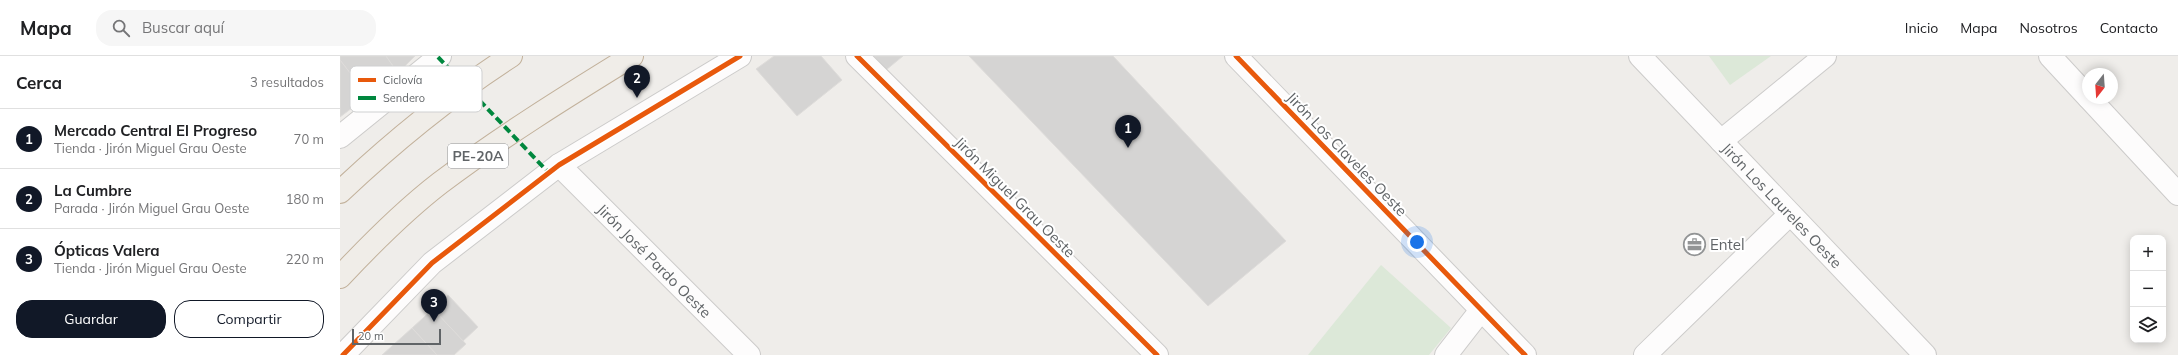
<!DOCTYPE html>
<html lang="es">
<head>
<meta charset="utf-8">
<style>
  body { margin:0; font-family:Mulish,sans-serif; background:#f6f6f6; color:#202124 }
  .controls { position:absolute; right:12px; bottom:12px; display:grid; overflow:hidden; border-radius:8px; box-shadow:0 2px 10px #0003 }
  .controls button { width:36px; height:36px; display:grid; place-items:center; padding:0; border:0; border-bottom:1px solid #e0e0e0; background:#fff; color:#202124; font:20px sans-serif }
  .compass { position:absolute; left:1742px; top:12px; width:36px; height:36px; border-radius:50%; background:#fff; box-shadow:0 2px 10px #0003; rotate:197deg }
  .scale { position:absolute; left:12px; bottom:10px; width:89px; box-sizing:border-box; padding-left:4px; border:2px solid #606467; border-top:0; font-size:11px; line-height:14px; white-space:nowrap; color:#606467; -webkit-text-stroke:3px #fff; paint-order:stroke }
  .you { position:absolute; left:1077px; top:186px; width:14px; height:14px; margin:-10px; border:3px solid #fff; border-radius:50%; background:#1a73e8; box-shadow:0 0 0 6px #1a73e833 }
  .badge { display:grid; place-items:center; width:26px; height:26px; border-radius:50%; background:#111827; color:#fff; font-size:13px; font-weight:700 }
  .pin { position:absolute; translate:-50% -33px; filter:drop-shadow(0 1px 2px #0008) }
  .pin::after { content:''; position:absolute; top:21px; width:14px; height:12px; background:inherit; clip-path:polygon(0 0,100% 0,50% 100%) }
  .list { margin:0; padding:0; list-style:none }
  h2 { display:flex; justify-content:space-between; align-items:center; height:52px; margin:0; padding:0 16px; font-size:17px }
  h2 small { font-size:13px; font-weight:400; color:#757577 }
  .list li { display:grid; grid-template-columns:26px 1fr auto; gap:12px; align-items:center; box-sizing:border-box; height:60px; padding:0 16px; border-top:1px solid #e0e0e0 }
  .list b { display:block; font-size:15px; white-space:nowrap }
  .list p { margin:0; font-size:13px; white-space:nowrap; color:#757577 }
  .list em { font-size:13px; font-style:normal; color:#757577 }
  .actions { display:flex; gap:8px; padding:12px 16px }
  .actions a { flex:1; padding:9px 0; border:1px solid #111827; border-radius:16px; text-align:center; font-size:14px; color:#111827 }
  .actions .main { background:#111827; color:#fff }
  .icon { flex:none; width:22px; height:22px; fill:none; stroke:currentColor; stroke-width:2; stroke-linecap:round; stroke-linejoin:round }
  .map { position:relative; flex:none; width:1838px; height:299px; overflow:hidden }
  header { display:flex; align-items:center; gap:24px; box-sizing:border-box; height:56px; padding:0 20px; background:#fff; border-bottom:1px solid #e0e0e0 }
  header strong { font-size:19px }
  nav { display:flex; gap:22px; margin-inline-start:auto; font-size:14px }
  .search { width:280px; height:36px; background:#f6f6f6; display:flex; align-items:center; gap:10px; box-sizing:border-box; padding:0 14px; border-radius:16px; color:#757577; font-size:15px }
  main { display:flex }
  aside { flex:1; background:#fff }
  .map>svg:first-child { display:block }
</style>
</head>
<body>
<header>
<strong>Mapa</strong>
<div class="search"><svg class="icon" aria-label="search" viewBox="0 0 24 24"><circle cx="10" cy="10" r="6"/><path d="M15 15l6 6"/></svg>Buscar aquí</div>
<nav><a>Inicio</a><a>Mapa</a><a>Nosotros</a><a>Contacto</a></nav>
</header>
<main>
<aside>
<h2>Cerca<small>3 resultados</small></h2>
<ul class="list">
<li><span class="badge">1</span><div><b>Mercado Central El Progreso</b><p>Tienda · Jirón Miguel Grau Oeste</p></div><em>70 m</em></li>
<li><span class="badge">2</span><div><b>La Cumbre</b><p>Parada · Jirón Miguel Grau Oeste</p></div><em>180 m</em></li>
<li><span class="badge">3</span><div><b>Ópticas Valera</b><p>Tienda · Jirón Miguel Grau Oeste</p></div><em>220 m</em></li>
</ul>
<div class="actions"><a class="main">Guardar</a><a>Compartir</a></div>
</aside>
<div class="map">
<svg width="1838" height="299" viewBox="0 0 1838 299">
  <rect width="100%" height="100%" fill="#efedea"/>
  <g fill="#dce8d8">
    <polygon points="1369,0 1431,0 1390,29"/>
    <polygon points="1041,209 1111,272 1089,299 968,299"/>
  </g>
  <g fill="#d5d4d3" stroke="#dedcda">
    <polygon points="0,0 46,0 58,17 28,40 0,4"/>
    <polygon points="46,0 75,0 58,17"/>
    <polygon points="434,0 481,0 502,24 457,60 416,13"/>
    <polygon points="534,0 563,0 546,14"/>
    <polygon points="629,0 773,0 946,185 868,250"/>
    <polygon points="0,4 28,40 0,61"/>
    <polygon points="108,239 138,271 123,285 93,253"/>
    <polygon points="93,253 126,288 114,299 97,299 72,272"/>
    <polygon points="72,272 97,299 42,299"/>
  </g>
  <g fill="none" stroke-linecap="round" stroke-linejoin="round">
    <defs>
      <g id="minor">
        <polyline points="517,0 817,299"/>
        <polyline points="896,0 1185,299"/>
        <path id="s1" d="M1300 0 1585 299"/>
        <polyline points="1710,0 1748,41"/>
        <polyline points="1749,42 1838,138"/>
        <polyline points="0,81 100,0"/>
        <polyline points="1381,85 1485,0"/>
        <path id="s2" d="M219 109 409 299"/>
        <polyline points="3,299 92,207 219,109 400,0"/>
        <polyline points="1106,299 1141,254"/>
        <polyline points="1305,299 1450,158"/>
      </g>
      <g id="trunk">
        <path d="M0 136C54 85 109 40 171 0"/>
        <path d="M0 221C30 189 65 154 100 127 161 81 227 40 292 0"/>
      </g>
    </defs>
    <use href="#minor" stroke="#cccbca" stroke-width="24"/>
    <use href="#trunk" stroke="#c2b19b" stroke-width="24"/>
    <use href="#minor" stroke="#fdfcfc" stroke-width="22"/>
    <use href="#trunk" stroke="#f0ede8" stroke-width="22"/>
    <polyline stroke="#00873e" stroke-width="4" stroke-dasharray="8 4" stroke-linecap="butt" points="98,1 209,117"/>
    <defs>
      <g id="cycleway">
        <polyline points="517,0 817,299"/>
        <polyline points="896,0 1185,299"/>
        <polyline points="3,299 92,207 219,109 400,0"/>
      </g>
    </defs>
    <use href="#cycleway" stroke="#fff" stroke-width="8"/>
    <use href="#cycleway" stroke="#e8590c" stroke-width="5"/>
  </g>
  <defs>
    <symbol id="office-ring" viewBox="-11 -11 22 22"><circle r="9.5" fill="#fff" stroke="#929495" stroke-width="1.5"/><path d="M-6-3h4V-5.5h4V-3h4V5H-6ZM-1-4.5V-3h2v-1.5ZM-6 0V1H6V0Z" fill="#929495"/></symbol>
  </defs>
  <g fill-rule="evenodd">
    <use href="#office-ring" x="1342" y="176" width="25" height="25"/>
  </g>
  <g text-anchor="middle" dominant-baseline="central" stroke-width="4" stroke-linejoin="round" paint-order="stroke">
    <rect fill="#fff" stroke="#909295" stroke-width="1" x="108" y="88" width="60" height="24" rx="3"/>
    <g font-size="14" font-weight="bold" fill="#606467">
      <text x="138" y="100">PE-20A</text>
    </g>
    <g font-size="15" fill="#606467" stroke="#fff">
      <text transform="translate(1007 98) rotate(46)">Jirón Los Claveles Oeste</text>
      <text transform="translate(675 141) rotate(45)">Jirón Miguel Grau Oeste</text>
      <text stroke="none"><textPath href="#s1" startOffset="206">Jirón Los Laureles Oeste</textPath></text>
      <text stroke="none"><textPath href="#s2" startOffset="135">Jirón José Pardo Oeste</textPath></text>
    </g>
    <g font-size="15" fill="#606467" stroke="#fff" text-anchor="start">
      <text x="1370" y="188">Entel</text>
    </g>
  </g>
  <rect x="10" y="10" width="132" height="46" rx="6" fill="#fff" stroke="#cfd0d1" stroke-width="1"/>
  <rect x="18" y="22" width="18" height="4" fill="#e8590c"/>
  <rect x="18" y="40" width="18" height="4" fill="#00873e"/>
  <g font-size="11" fill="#606467">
    <text x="43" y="28">Ciclovía</text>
    <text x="43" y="46">Sendero</text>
  </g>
</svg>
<div class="controls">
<button>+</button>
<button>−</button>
<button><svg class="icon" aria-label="layers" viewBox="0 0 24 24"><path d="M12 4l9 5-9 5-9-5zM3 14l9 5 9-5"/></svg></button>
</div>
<svg class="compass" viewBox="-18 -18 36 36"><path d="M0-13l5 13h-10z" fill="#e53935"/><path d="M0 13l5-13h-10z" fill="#757577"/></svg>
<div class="scale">20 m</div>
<div class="you"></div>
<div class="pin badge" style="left:788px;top:92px">1</div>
<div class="pin badge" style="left:297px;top:42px">2</div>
<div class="pin badge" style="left:94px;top:266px">3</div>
</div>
</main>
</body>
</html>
